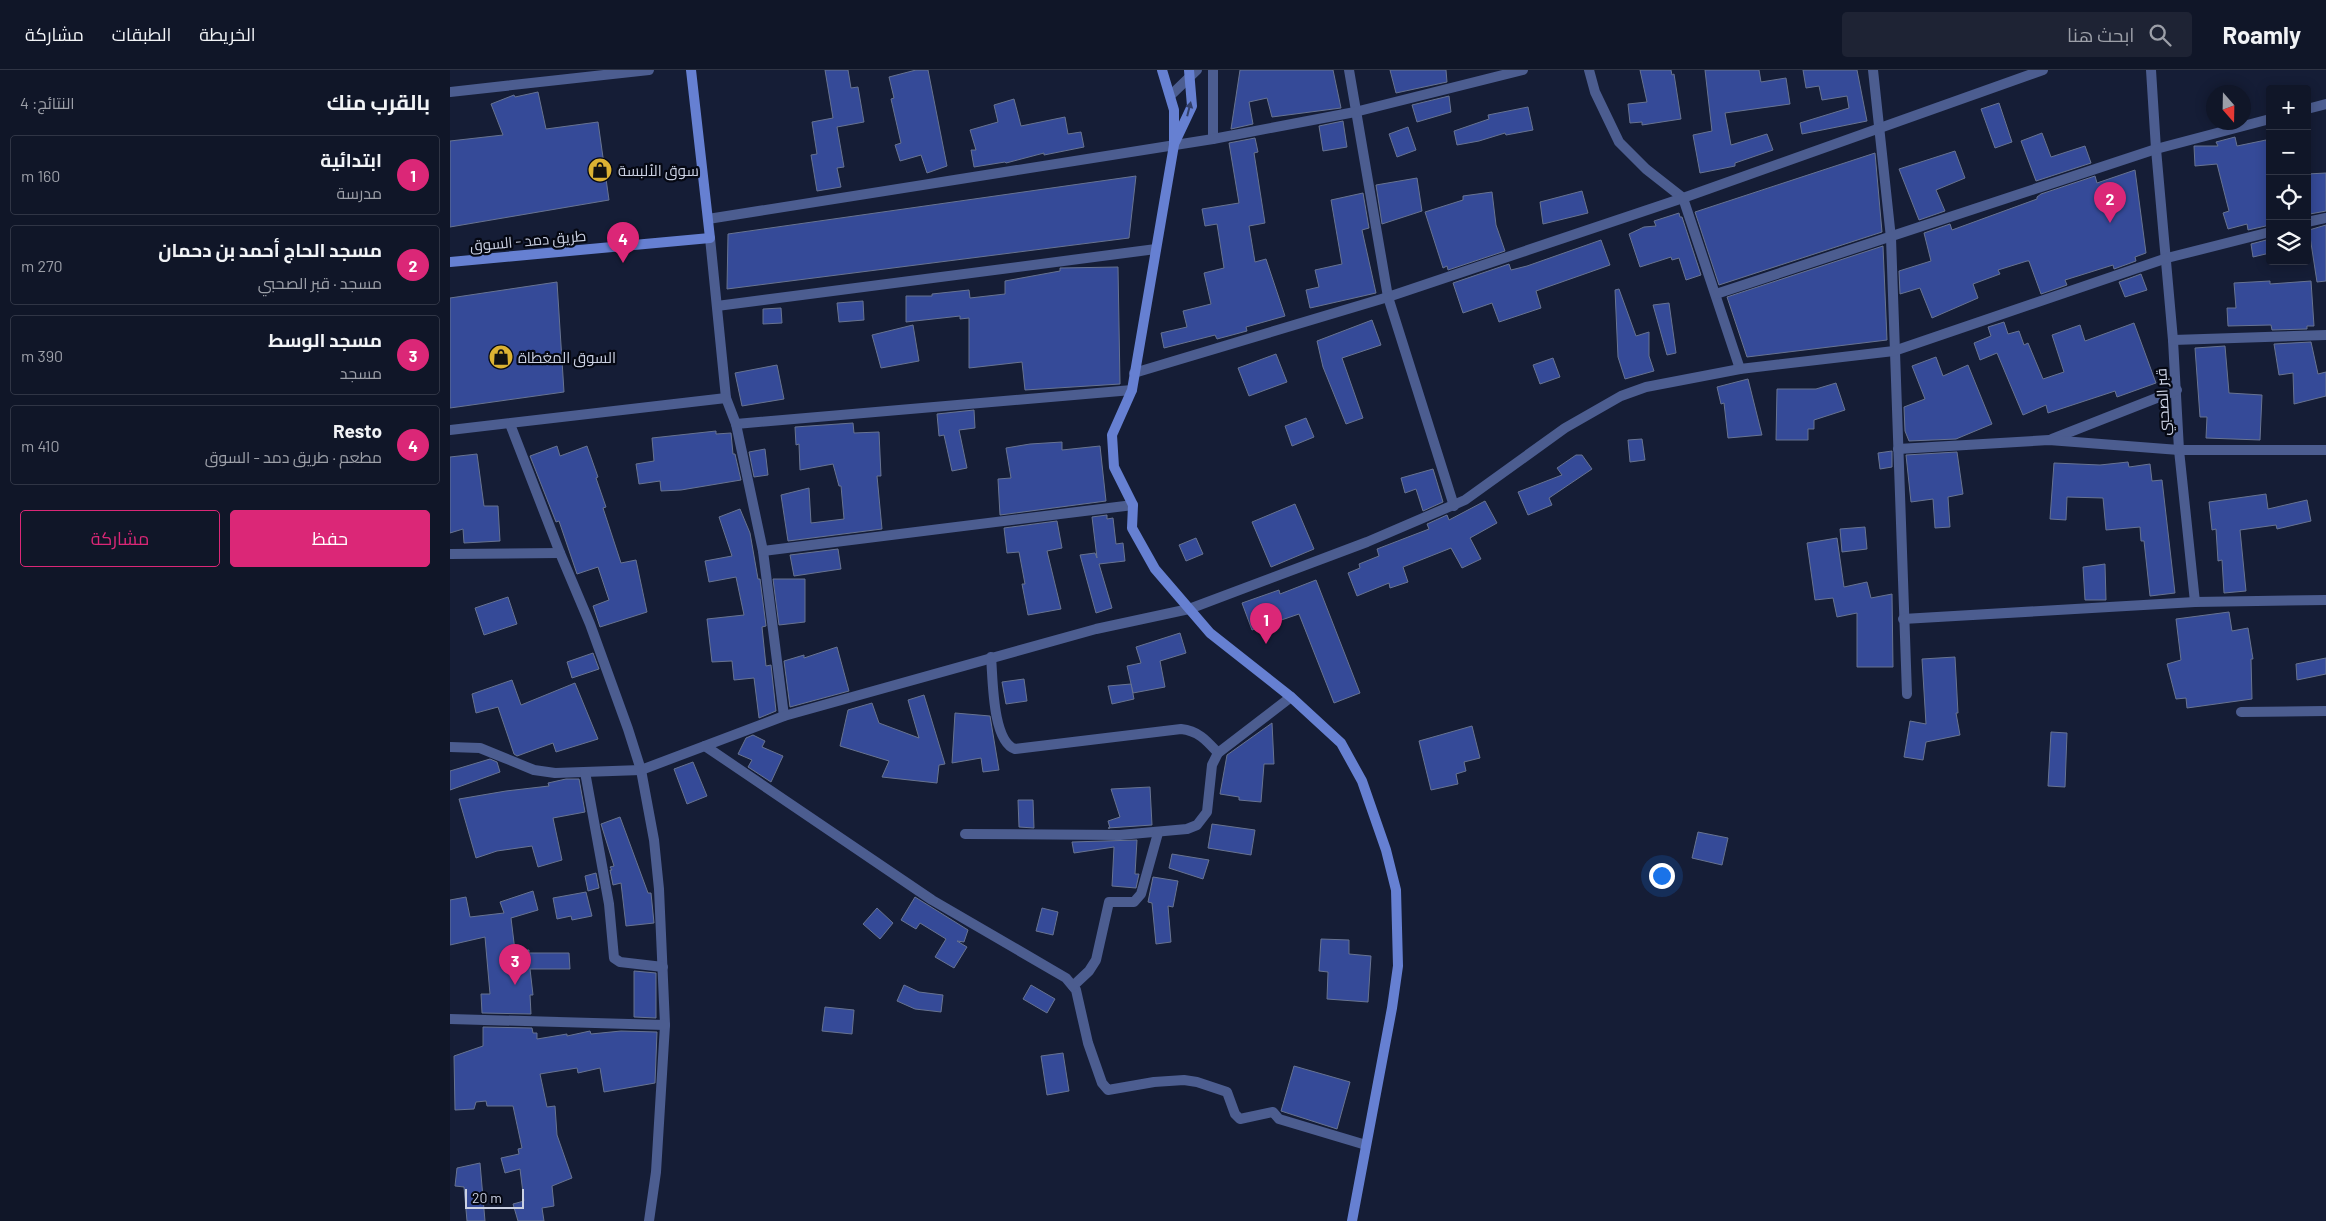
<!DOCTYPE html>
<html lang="ar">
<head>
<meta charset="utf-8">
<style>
  body { margin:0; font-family:Barlow,Cairo,sans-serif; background:#1e2334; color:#f1f3f6; direction:rtl }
  .controls { position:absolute; right:15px; top:15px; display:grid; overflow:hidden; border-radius:5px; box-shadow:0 2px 12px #0003 }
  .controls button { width:45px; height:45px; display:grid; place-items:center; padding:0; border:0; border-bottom:1px solid #303545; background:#101628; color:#f1f3f6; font:25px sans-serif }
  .compass { position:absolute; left:1756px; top:15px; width:45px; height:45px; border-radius:50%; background:#101628; box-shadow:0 2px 12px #0003; rotate:160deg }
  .scale { position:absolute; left:15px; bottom:12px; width:59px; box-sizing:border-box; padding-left:5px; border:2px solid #cbd1e3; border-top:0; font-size:14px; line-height:18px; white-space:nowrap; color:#cbd1e3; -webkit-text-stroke:4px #050813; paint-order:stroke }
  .you { position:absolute; left:1211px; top:805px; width:18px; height:18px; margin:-12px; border:4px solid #fff; border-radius:50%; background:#1a73e8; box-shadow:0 0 0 8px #1a73e833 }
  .badge { display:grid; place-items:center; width:32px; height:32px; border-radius:50%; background:#db2777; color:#fff; font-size:16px; font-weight:700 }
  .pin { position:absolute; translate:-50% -41px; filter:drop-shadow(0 1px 2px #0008) }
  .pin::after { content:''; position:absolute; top:26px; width:18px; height:15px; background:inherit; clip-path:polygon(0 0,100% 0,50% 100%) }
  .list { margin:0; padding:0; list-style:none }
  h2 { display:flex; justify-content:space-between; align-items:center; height:65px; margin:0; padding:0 20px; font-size:21px }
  h2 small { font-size:16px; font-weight:400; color:#9c9fa8 }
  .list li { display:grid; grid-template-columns:32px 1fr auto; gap:15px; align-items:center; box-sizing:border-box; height:80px; margin:0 10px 10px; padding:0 10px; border:1px solid #303545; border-radius:5px }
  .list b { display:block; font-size:19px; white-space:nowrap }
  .list p { margin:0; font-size:16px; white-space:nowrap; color:#9c9fa8 }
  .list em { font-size:16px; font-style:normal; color:#9c9fa8 }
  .actions { display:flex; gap:10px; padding:15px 20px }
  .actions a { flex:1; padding:11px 0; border:1px solid #db2777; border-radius:5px; text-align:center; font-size:18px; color:#db2777 }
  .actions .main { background:#db2777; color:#fff }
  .icon { flex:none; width:28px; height:28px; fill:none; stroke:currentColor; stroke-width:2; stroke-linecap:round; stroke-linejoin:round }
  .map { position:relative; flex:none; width:1876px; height:1151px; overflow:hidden; direction:ltr }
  header { display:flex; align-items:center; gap:30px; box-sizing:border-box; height:70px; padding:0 25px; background:#101628; border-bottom:1px solid #303545 }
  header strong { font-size:24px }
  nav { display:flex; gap:28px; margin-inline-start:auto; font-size:18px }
  .search { width:350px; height:45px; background:#1e2334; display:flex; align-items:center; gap:12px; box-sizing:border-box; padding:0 18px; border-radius:5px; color:#9c9fa8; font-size:19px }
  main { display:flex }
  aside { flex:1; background:#101628 }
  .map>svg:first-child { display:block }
</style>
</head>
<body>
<header>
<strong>Roamly</strong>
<div class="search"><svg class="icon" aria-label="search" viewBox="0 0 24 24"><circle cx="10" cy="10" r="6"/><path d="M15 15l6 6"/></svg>ابحث هنا</div>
<nav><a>الخريطة</a><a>الطبقات</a><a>مشاركة</a></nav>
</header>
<main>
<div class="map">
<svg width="1876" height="1151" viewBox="0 0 1876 1151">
  <rect width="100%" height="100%" fill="#151d36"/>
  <g fill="#354a98" stroke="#677391">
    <polygon points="375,0 398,0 401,18 408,17 414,52 387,57 394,97 387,98 391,117 367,121 361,85 367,84 362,52 383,48"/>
    <polygon points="466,0 478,0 497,96 477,103 471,85 450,91 445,75 451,73 441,29 444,28 439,7"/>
    <polygon points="790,0 883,0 891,38 822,47 817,28 799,32 803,54 781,59"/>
    <polygon points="940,0 996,0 997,12 946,23"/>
    <polygon points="1190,0 1221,0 1222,5 1224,4 1231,49 1192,55 1192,52 1180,53 1178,34 1197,32"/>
    <polygon points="1255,0 1309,0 1311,12 1336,8 1340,34 1275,43 1281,75 1317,64 1323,80 1285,93 1285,96 1250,103 1243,65 1262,61"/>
    <polygon points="1353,0 1407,0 1417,51 1352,64 1350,53 1399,38 1397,26 1372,30 1369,16 1356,18"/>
    <polygon points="88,22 96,59 148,52 159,130 0,157 0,71 53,65 41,34 64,25 65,27"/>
    <polygon points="999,26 1001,42 967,52 962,35"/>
    <polygon points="564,29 571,56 615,47 618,64 631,62 634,77 594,85 594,83 556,93 555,92 524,97 521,80 526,80 520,60 548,52 544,35"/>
    <polygon points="1549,33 1562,72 1545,78 1531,39"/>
    <polygon points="1078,37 1083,60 1056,65 1055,63 1029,71 1007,75 1004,61 1039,49 1038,45"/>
    <polygon points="893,51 897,77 873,81 869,56"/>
    <polygon points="958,57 966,80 947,87 939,64"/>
    <polygon points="1592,63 1601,87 1635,76 1641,93 1586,111 1571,71"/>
    <polygon points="1785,67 1787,76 1816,70 1820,86 1817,89 1820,109 1820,155 1798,160 1797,154 1778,159 1773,143 1779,141 1767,94 1745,96 1744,76 1768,76 1766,72"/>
    <polygon points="805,68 808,82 804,83 815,153 799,156 805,192 816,189 835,246 796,257 797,261 767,269 765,265 714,278 711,263 737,257 733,241 761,234 754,203 774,198 767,154 755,156 752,139 789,133 779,73"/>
    <polygon points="1505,81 1515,108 1486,120 1495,141 1469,150 1449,99"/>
    <polygon points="1425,83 1432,162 1269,215 1245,142"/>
    <polygon points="1685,100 1696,183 1685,187 1686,191 1664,199 1663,195 1615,210 1617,215 1591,224 1579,191 1577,191 1548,200 1550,204 1523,214 1528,228 1482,248 1470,218 1450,224 1449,201 1481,191 1474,163 1500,154 1502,160 1587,129 1587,127 1591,124 1645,106 1647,113"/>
    <polygon points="1876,103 1876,141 1860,144 1857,104"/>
    <polygon points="686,106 679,168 277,219 278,164"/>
    <polygon points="967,108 972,141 932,154 926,115"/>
    <polygon points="1132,121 1138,143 1093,154 1090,132"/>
    <polygon points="1042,122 1046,155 1055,181 998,200 997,196 993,198 975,142 1013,130 1013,126"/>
    <polygon points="913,123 919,158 912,160 926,223 860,238 856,220 869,217 865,200 892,194 881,130"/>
    <polygon points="1229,143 1230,147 1232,147 1251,205 1236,210 1229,188 1222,190 1221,187 1190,197 1179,164 1194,157 1206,156 1204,151"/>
    <polygon points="1876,155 1876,211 1867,212 1859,160"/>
    <polygon points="1820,169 1820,183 1803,187 1801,174"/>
    <polygon points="1151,170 1160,195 1086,221 1091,238 1049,252 1042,233 1013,243 1003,213 1059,194 1061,200 1077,196"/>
    <polygon points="1433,176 1437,270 1297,287 1277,227"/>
    <polygon points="668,197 670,314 575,320 572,292 519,298 519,248 510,249 510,246 456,252 456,226 482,226 482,224 519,220 520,228 555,224 555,211 610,201 610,198"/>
    <polygon points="1691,204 1697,220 1675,227 1669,212"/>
    <polygon points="1820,211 1820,214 1861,211 1864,256 1857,256 1857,259 1822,260 1821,255 1778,256 1777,238 1786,238 1784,213"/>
    <polygon points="107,212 114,322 0,338 0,228"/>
    <polygon points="1169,219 1186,266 1199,262 1199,286 1204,301 1175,309 1168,287 1165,220"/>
    <polygon points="413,231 414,250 389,252 387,233"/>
    <polygon points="1219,233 1226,283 1217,285 1203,235"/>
    <polygon points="331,238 332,253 313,254 313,239"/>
    <polygon points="922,250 931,275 892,288 913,348 896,354 873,297 867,271"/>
    <polygon points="1554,252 1558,264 1569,261 1574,275 1578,273 1593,309 1614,302 1602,265 1630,255 1635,271 1684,253 1706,313 1667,327 1665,321 1598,343 1596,335 1573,345 1547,283 1530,290 1524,273 1541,266 1538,257"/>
    <polygon points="463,255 469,291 431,298 422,265"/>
    <polygon points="1861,272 1868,304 1876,302 1876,326 1844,334 1843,303 1829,305 1824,274"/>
    <polygon points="1775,276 1779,323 1812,325 1810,370 1756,368 1757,347 1750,347 1745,278"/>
    <polygon points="826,284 837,312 799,326 788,298"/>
    <polygon points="1486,287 1493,306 1518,295 1542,354 1506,369 1459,371 1455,361 1454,337 1475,329 1462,296"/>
    <polygon points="1103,288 1110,307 1090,314 1083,295"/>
    <polygon points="327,295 334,329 292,336 285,303"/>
    <polygon points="1298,309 1312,365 1278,368 1274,333 1271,334 1267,317"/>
    <polygon points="1386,313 1395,340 1364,350 1364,359 1358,359 1358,370 1326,370 1327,319 1366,319"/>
    <polygon points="524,340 525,358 509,360 517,398 502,401 494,365 489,366 487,344"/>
    <polygon points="856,348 864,367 842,376 835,356"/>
    <polygon points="403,353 404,363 429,362 431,406 427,406 432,459 338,471 331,425 359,418 361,453 394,449 391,416 389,416 383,394 350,400 349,374 346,375 345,357"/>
    <polygon points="266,361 266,364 281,363 283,384 285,384 291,410 231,420 211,421 210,411 189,414 186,394 204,391 202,368"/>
    <polygon points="1192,369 1195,390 1180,392 1178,370"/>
    <polygon points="612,372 612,380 650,376 656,431 550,445 548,409 561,408 556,378 580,374"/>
    <polygon points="107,376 110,386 137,376 148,407 146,408 156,437 153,438 171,493 186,490 197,542 150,557 143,536 159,530 148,497 127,504 109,451 106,452 80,386"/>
    <polygon points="315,379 318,405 304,407 299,382"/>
    <polygon points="1442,381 1442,397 1430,399 1428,383"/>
    <polygon points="1507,382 1513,424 1498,427 1500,457 1485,458 1483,429 1461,432 1456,385"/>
    <polygon points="27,384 34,436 48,436 50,471 14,473 13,459 0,463 0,387"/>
    <polygon points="1126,385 1132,385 1142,399 1099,428 1102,435 1078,445 1068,422 1112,405 1107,398"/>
    <polygon points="1678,392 1679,397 1700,394 1702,411 1712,410 1725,523 1700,526 1694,471 1691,471 1690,457 1656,460 1653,428 1617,427 1616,450 1600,449 1604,393 1650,395"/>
    <polygon points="983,399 993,432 973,441 966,419 955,423 951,408"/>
    <polygon points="1816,424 1818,439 1857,430 1861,451 1827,459 1826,455 1790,460 1796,521 1774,523 1772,490 1768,491 1766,459 1762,460 1759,432"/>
    <polygon points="1035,431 1047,453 1020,468 1031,489 1012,498 1001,478 953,497 958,512 940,518 939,513 907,526 898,503 910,498 909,494 929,486 927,479 979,459 977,454 997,445 999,450"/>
    <polygon points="845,434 864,479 821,497 802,452"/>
    <polygon points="290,439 300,463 308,509 310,509 316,556 312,557 316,596 321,595 326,641 309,648 304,608 284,610 282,591 262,592 257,549 294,545 286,507 259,512 255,491 282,486 269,447"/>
    <polygon points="657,445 657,449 663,448 666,474 673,473 675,491 649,494 662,538 646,543 630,485 645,483 647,488 642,447"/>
    <polygon points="607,451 612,478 597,481 611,539 578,545 572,514 575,514 569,482 557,483 554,458"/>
    <polygon points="1415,457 1417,479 1392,482 1390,459"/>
    <polygon points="746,468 753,484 736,491 729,475"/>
    <polygon points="1387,468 1394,517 1417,512 1421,528 1442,524 1443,597 1407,597 1407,543 1387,547 1383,528 1365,530 1357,473"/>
    <polygon points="388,479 391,499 344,506 340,485"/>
    <polygon points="1655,494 1656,530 1635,530 1633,497"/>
    <polygon points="323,509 355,509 355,552 329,555"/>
    <polygon points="866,510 910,623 884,633 849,544 802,560 792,533 829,520 830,524"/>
    <polygon points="58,527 67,554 34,565 25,538"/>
    <polygon points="1779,542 1782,561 1798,558 1803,589 1801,589 1802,629 1737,638 1736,628 1726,629 1717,594 1731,590 1726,549"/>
    <polygon points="730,563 736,583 710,591 715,617 683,623 677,596 691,593 686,577"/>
    <polygon points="387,577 399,621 340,637 334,591 354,585 354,588"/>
    <polygon points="143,583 149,599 122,608 117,592"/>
    <polygon points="1505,587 1508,643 1506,643 1510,665 1476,672 1473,690 1454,687 1460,651 1476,654 1472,589"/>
    <polygon points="1876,588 1876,604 1847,610 1846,594"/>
    <polygon points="574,609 577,631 556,634 552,612"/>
    <polygon points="62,610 71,635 125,613 148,669 106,682 103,673 67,686 64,684 48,637 26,643 22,624"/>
    <polygon points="681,614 684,629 662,634 658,616"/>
    <polygon points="474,625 495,694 489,695 487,713 432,707 439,691 390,676 398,640 422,633 429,653 469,668 458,630"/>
    <polygon points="505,643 540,646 549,700 533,702 531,688 502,693"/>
    <polygon points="822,653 824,694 814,694 811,732 789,730 789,727 770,724 777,685"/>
    <polygon points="1022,656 1030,688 1014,692 1016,701 1006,704 1008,714 981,720 969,671"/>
    <polygon points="1601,662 1617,663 1615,717 1598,716"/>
    <polygon points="303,665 315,671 312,677 333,686 321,712 298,697 302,690 288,684 296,668"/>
    <polygon points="40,689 47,692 50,702 0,720 0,701"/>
    <polygon points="243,692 257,726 237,734 224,699"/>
    <polygon points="116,709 129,709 135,742 103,748 112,790 88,797 82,776 47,781 26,788 9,729 56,721 99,716 98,713"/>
    <polygon points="700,717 702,755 658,758 660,758 658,751 670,747 661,719"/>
    <polygon points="568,730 583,730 584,758 569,757"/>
    <polygon points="170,747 198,823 201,823 204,853 176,856 171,813 163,815 160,800 162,800 160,797 164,796 151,754"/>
    <polygon points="762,754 805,760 801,785 758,778"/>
    <polygon points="1248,762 1278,768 1272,795 1242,788"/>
    <polygon points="687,770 685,804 689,804 686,818 662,816 664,777 624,783 622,772"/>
    <polygon points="722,784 759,790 753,809 719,798"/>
    <polygon points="146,803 149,818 138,821 135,806"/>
    <polygon points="703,807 728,811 723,837 718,836 721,872 706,874 702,833 698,832"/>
    <polygon points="83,821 88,840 61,848 65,881 79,880 79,883 119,883 120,899 80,899 83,925 80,925 81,944 32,943 31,924 40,924 35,867 0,875 0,830 16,827 20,847 54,843 50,832"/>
    <polygon points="136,822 142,846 122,850 121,846 107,849 103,828"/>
    <polygon points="465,827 518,860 514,872 507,871 517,877 504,898 485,887 496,869 470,853 466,859 451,850"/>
    <polygon points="427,838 443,853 430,869 413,854"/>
    <polygon points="592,838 608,842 603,865 586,861"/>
    <polygon points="871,869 899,870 899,884 921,886 918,932 877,929 878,902 869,901"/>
    <polygon points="184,901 206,903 206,948 184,947"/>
    <polygon points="454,915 469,922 493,925 491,942 465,939 447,931"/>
    <polygon points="581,915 605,929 597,943 573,929"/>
    <polygon points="375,937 404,940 402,964 372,961"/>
    <polygon points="33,957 82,958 83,963 87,963 87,969 117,964 117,966 140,961 141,964 171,961 207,962 205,1013 154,1022 150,998 128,1003 127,998 90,1004 97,1037 105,1036 107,1065 122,1108 102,1116 104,1136 92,1138 94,1151 68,1151 63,1134 74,1131 70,1099 55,1103 51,1088 69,1084 68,1079 72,1078 63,1036 37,1036 36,1031 26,1032 24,1039 5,1040 4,986 33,976"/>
    <polygon points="613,983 619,1021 597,1025 591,986"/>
    <polygon points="844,996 900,1012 887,1059 831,1041"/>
    <polygon points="30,1093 35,1151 17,1151 14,1117 5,1116 7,1098"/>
  </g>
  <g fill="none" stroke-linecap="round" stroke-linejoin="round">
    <g stroke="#4c5d90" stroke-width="10">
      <polyline points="899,0 938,227 1004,436"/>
      <polyline points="1139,0 1145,22 1169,72 1196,99 1233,128 1290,299"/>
      <polyline points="1423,0 1441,168 1457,624"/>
      <polyline points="1701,0 1706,79 1723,270 1729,380 1745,532 1876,530"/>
      <polyline points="0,22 199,0"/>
      <polyline points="721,25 747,0"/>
      <polyline points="1857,39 1876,34"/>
      <polyline points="763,69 763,0"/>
      <polyline points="258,149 763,69 905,42 1073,0"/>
      <polyline points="1857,152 1876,148"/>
      <polyline points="260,168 276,328 286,354 313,481 334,646"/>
      <polyline points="1266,224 1706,79 1820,49"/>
      <polyline points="267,236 706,179"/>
      <polyline points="1723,270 1876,265"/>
      <polyline points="684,303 938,227 1233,128 1593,0"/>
      <polyline points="60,354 110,483 140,554 178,659 191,700 204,770 209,819 215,955 206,1102 199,1151"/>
      <polyline points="286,354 682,320"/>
      <polyline points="0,360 276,328"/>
      <polyline points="1602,369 1727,320"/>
      <polyline points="1448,379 1599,370 1729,380 1876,380"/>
      <polyline points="313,481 683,435"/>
      <polyline points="0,484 110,483"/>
      <polyline points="1453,549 1745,532"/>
      <path d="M541 587C543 608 542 671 565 679L731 659C749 661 757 671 768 683"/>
      <polyline points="1791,642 1876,641"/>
      <polyline points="255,676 482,830 616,908 626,920 638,973 652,1013 658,1020 704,1012 734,1010 747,1012 777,1022 785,1044 790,1049 823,1042 829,1049 916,1075"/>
      <polyline points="0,677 30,678 84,700 105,703 191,700 334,646 646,559 739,539 917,472 1015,430 1115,358 1171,326 1196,317 1290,299 1444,281 1717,188 1820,162"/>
      <polyline points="135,702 159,834 164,888 170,892 213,897"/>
      <polyline points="515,764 670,765 737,759 747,755 757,742 762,695 768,683 841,627"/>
      <polyline points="623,916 639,901 646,890 659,832 684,832 691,824 708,763"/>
      <polyline points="0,949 215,955"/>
    </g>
    <g stroke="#6680d2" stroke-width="10">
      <polyline points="712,0 724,40 724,75 682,320 662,365 664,397 683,435 682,458 705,499 760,563 841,627 891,673 912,711 936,780 946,820 948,896 942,938 902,1151"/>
      <polyline points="725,72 742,36 739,0"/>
      <polyline points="0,192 260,168 241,0"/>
    </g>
  </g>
  <defs><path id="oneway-solid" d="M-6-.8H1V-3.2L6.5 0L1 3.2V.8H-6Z" transform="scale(1.25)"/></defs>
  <use fill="#313e69" href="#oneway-solid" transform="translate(739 39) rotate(-76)"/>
  <defs>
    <symbol id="shop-disc" viewBox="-11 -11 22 22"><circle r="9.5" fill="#dcb233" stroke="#050813"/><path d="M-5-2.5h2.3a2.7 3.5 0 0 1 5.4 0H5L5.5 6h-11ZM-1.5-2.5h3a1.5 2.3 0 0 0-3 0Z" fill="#111"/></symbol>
  </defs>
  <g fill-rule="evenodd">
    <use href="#shop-disc" x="136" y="86" width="28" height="28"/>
    <use href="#shop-disc" x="37" y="273" width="28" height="28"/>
  </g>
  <g text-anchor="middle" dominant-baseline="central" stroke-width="4.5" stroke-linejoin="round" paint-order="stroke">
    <g font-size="15" fill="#cbd1e3" stroke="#050813" text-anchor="start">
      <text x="168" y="100">سوق الألبسة</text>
      <text x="68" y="287">السوق المغطاة</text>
    </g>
    <g font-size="15" fill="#cbd1e3" stroke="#050813">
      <text transform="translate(78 170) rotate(-5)">طريق دمد - السوق</text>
      <text transform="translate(1712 332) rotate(-93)">قبر الصحبي</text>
    </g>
  </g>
</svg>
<div class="controls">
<button>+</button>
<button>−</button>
<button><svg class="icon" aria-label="locate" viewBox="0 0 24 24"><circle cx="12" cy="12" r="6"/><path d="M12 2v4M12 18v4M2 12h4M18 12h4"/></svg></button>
<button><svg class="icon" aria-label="layers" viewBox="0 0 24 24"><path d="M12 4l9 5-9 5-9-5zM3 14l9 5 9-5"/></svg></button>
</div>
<svg class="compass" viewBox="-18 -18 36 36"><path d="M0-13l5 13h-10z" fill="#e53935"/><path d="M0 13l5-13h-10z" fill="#9c9fa8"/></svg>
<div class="scale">20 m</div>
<div class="you"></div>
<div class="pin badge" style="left:816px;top:574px">1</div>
<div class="pin badge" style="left:1660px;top:153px">2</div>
<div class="pin badge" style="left:65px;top:915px">3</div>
<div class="pin badge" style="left:173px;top:193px">4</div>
</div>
<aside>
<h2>بالقرب منك<small>النتائج: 4</small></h2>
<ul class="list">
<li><span class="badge">1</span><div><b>ابتدائية</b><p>مدرسة</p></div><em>160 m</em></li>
<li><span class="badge">2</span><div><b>مسجد الحاج أحمد بن دحمان</b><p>مسجد · قبر الصحبي</p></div><em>270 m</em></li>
<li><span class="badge">3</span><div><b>مسجد الوسط</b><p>مسجد</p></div><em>390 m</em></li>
<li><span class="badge">4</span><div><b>Resto</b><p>مطعم · طريق دمد - السوق</p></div><em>410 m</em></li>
</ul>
<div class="actions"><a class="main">حفظ</a><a>مشاركة</a></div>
</aside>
</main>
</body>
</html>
